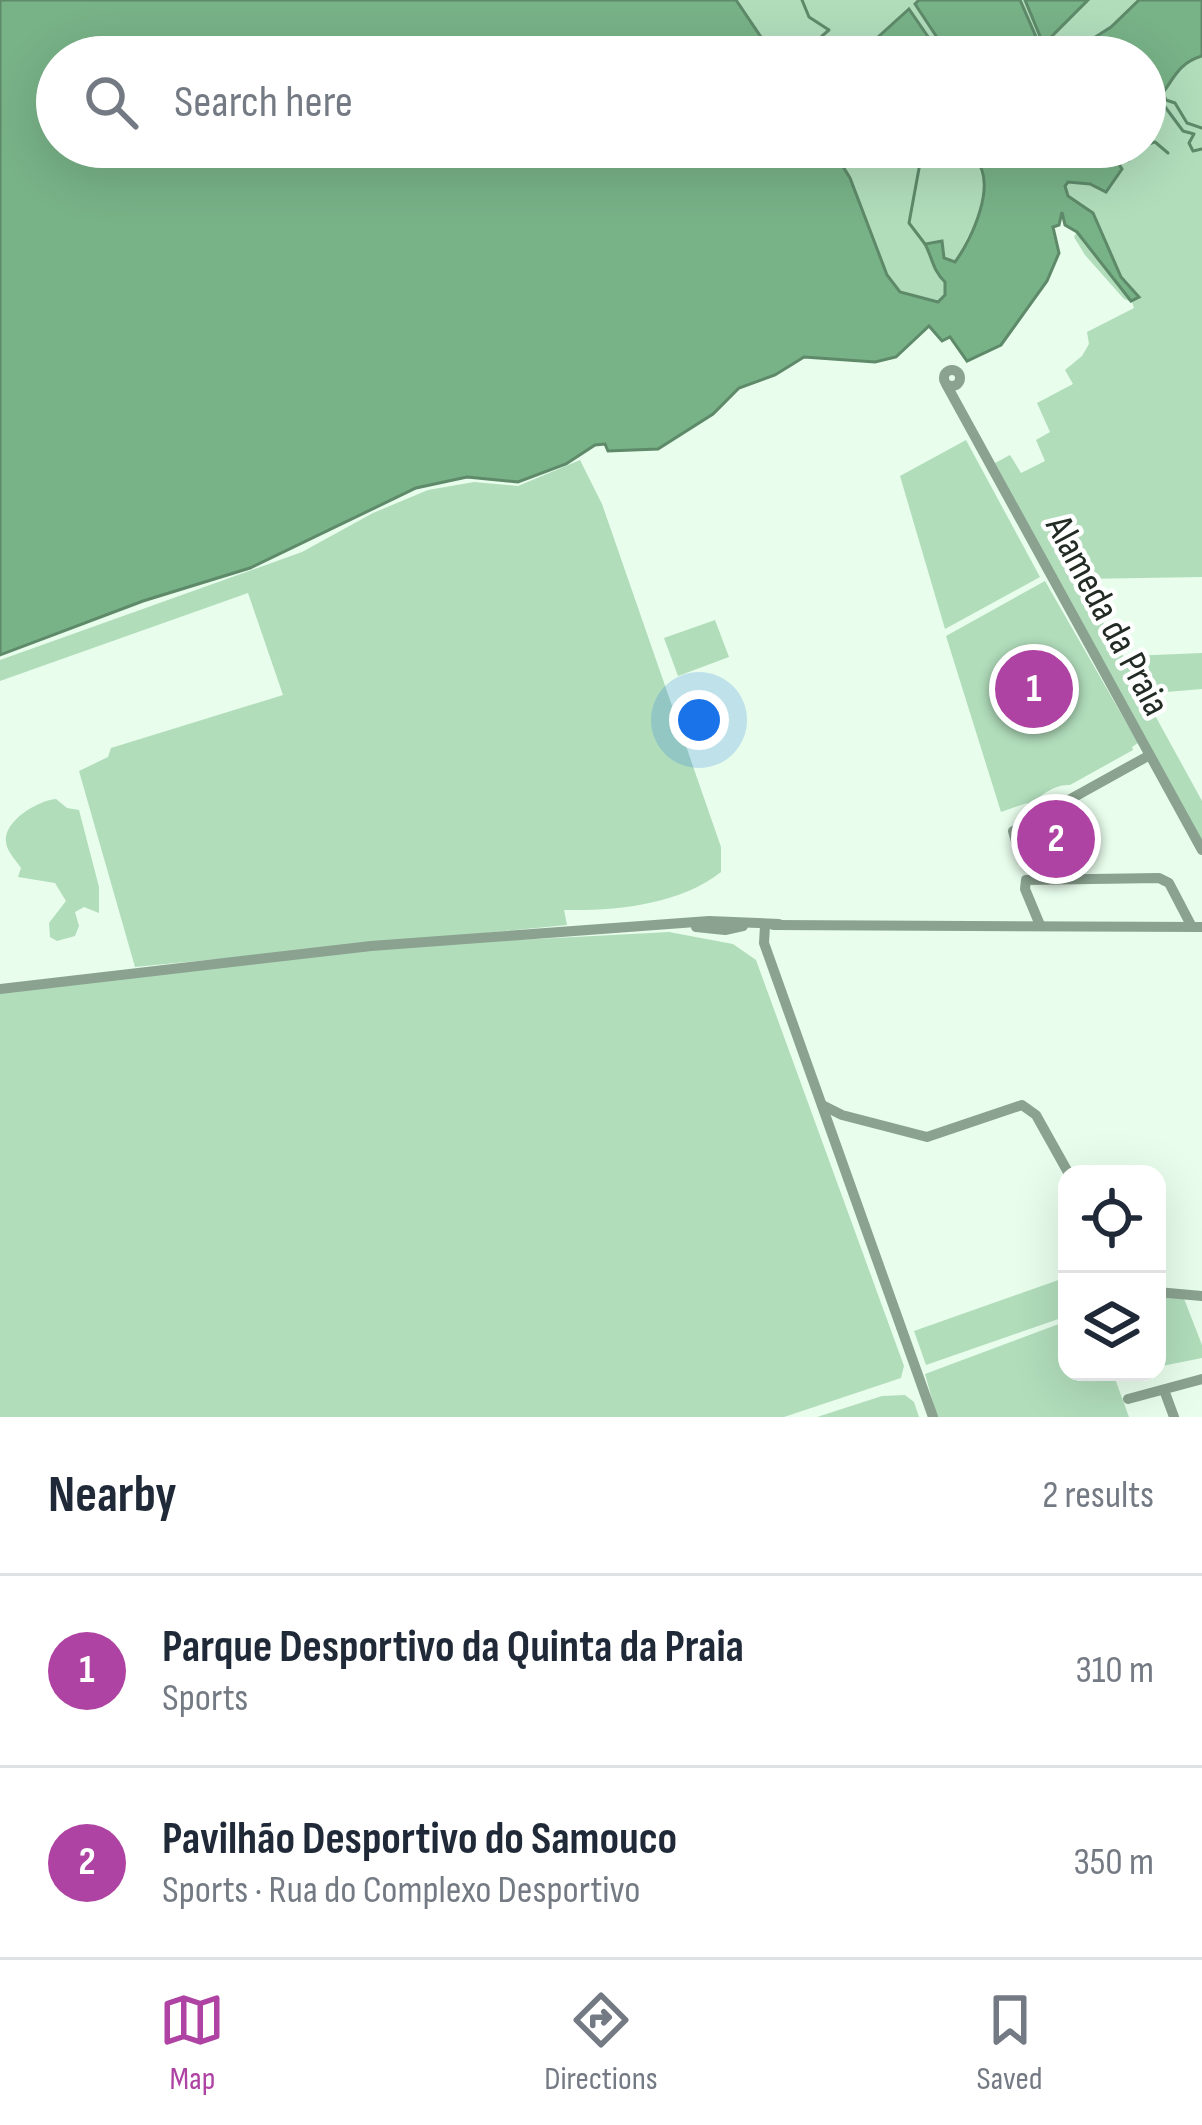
<!DOCTYPE html>
<html lang="en">
<head>
<meta charset="utf-8">
<style>
  body { margin:0; font-family:"Sofia Sans Condensed",sans-serif; background:#f6f6f7; color:#1f2937 }
  .controls { position:absolute; right:36px; bottom:36px; display:grid; overflow:hidden; border-radius:24px; box-shadow:0 12px 48px #0002 }
  .controls button { width:108px; height:108px; display:grid; place-items:center; padding:0; border:0; border-bottom:3px solid #e0e1e3; background:#fff; color:#1f2937; font:60px sans-serif }
  .you { position:absolute; left:699px; top:720px; width:42px; height:42px; margin:-30px; border:9px solid #fff; border-radius:50%; background:#1a73e8; box-shadow:0 0 0 18px #1a73e833 }
  .badge { display:grid; place-items:center; width:78px; height:78px; border-radius:50%; background:#af43a3; color:#fff; font-size:39px; font-weight:700 }
  .pin { position:absolute; translate:-50% -50%; border:6px solid #fff; box-shadow:0 3px 12px #0006 }
  .list { margin:0; padding:0; list-style:none }
  h2 { display:flex; justify-content:space-between; align-items:center; height:156px; margin:0; padding:0 48px; font-size:51px }
  h2 small { font-size:39px; font-weight:400; color:#747a83 }
  .list li { display:grid; grid-template-columns:78px 1fr auto; gap:36px; align-items:center; box-sizing:border-box; height:192px; padding:0 48px; border-top:3px solid #e0e1e3 }
  .list b { display:block; font-size:45px; white-space:nowrap }
  .list p { margin:0; font-size:39px; white-space:nowrap; color:#747a83 }
  .list em { font-size:39px; font-style:normal; color:#747a83 }
  .icon { flex:none; width:66px; height:66px; fill:none; stroke:currentColor; stroke-width:2; stroke-linecap:round; stroke-linejoin:round }
  .map { position:relative; flex:none; width:1202px; height:1417px; overflow:hidden }
  .search { position:absolute; background:#fff; box-shadow:0 12px 48px #0002; left:36px; right:36px; top:36px; height:132px; display:flex; align-items:center; gap:30px; box-sizing:border-box; padding:0 42px; border-radius:66px; color:#747a83; font-size:45px }
  .sheet { height:540px; background:#fff }
  nav { display:flex; justify-content:space-around; align-items:center; box-sizing:border-box; height:168px; border-top:3px solid #e0e1e3; background:#fff; font-size:33px; color:#747a83 }
  nav a { display:grid; justify-items:center; gap:6px }
  nav .on { color:#af43a3 }
  .map>svg:first-child { display:block }
</style>
</head>
<body>
<div class="map">
<svg width="1202" height="1417" viewBox="0 0 1202 1417">
  <rect width="100%" height="100%" fill="#e8fdec"/>
  <g fill="#b1ddbb">
    <polygon points="736,0 1202,0 1202,577 1079,579 1075,576 1125,659 1130,656 1202,653 1202,689 1155,693 1128,666 1202,801 1202,844 995,463 1010,455 1021,473 1045,461 1036,440 1050,432 1037,403 1073,384 1065,370 1082,356 1089,344 1087,332 1134,308 1132,302 1124,299 1085,255 1074,237 1077,231 1065,225 1063,212 1059,225 982,209 955,262 944,258 941,249 929,251 945,281 945,295 938,303 900,292 887,275 850,178 831,147 1145,147 1145,57 781,57 765,43"/>
    <polygon points="966,440 1040,577 945,629 900,476"/>
    <path d="M580 460 602 504 721 847V872C679 905 616 911 564 910L567 925 135 967 79 771 108 757 111 748 283 695 248 593 0 681V660L302 552 373 513 428 490 474 482 518 486Z"/>
    <path d="M1045 581 1138 743 1132 747 1133 750 1070 785C1053 784 1037 798 1029 807L1027 803 1001 812 946 636Z"/>
    <polygon points="715,620 729,657 678,676 664,638"/>
    <path d="M56 799 67 808 79 810 99 887V913L84 907 75 912 79 926 75 936 57 941 50 937 49 923 66 901 55 883 18 877 21 868C16 860 7 852 6 842 3 821 39 800 56 799Z"/>
    <polygon points="1084,805 1090,815 1079,826 1092,851 1048,875 1034,850 1027,848 1026,836"/>
    <polygon points="669,932 733,944 756,960 904,1366 901,1378 784,1417 0,1417 0,992 400,946"/>
    <polygon points="1067,1277 1067,1316 926,1365 914,1331"/>
    <polygon points="1157,1292 1183,1296 1202,1345 1202,1358 1157,1367"/>
    <polygon points="1067,1321 1067,1372 1132,1372 1114,1376 1129,1417 937,1417 925,1374"/>
    <polygon points="905,1395 914,1402 919,1417 817,1417 882,1396"/>
  </g>
  <g fill="#78b287" stroke="#5e8a6a" stroke-width="3">
    <path d="M0 0H736L765 43 781 57H57V147H831L850 178 887 275 900 292 938 302 945 295V282C933 271 932 257 925 244L942 241 944 258 955 262C972 239 999 181 974 158L976 147H1118L1117 161 1122 169 1106 192 1090 184 1068 182 1065 186 1068 196 1093 213 1121 277 1139 297 1131 301 1077 232 1065 225 1062 212 1059 225 1053 227 1059 253 1047 281 1001 345 967 361 950 337 942 341 929 326 896 357 875 362 804 357 775 375 739 388 713 414 658 449 608 451 605 444 595 445 566 464 518 482 467 477 416 488 250 568 143 601 0 655Z"/>
    <polygon points="919,0 1020,0 1043,53 1039,57 950,57 915,4"/>
    <polygon points="1025,0 1088,0 1048,40 1042,41"/>
    <path d="M1139 0H1202V56C1168 66 1173 95 1145 106V57H1064L1111 27Z"/>
    <polygon points="909,9 942,57 882,57 877,38"/>
  </g>
  <g fill="none" stroke-linecap="round" stroke-linejoin="round">
    <g stroke="#5e8a6a" stroke-width="3">
      <polyline points="802,0 809,17 829,30 822,36 830,42 822,51 823,57"/>
      <polyline points="1163,93 1166,100 1175,103 1187,123 1202,128"/>
      <polyline points="1160,100 1183,131 1194,134 1189,143 1193,151 1202,149"/>
      <polyline points="1145,145 1155,142 1168,153"/>
      <polyline points="905,147 920,163 909,223 925,244"/>
      <polyline points="1117,152 1141,147"/>
      <polyline points="1118,163 1129,160 1131,154"/>
    </g>
    <g stroke="#8aa28f" stroke-width="10">
      <circle cx="952" cy="378" r="8"/>
      <polyline points="946,384 1202,850"/>
      <polyline points="1020,856 1013,831 1148,756"/>
      <polyline points="773,925 1202,927"/>
      <polyline points="1040,925 1025,889 1026,880 1159,878 1169,883 1192,927"/>
      <polyline points="765,926 764,943 933,1417"/>
      <polyline points="696,927 725,930 743,926"/>
      <polyline points="0,989 371,946 709,921 779,924"/>
      <polyline points="822,1105 842,1115 927,1137 1022,1105 1036,1115 1069,1174"/>
      <polyline points="1157,1292 1202,1296"/>
      <polyline points="1164,1390 1174,1417"/>
      <polyline points="1128,1399 1202,1379"/>
    </g>
  </g>
  <g text-anchor="middle" dominant-baseline="central" stroke-width="9" stroke-linejoin="round" paint-order="stroke">
    <g font-size="39" fill="#232b25" stroke="#fff">
      <text transform="translate(1107 616) rotate(62)">Alameda da Praia</text>
    </g>
  </g>
</svg>
<div class="controls">
<button><svg class="icon" aria-label="locate" viewBox="0 0 24 24"><circle cx="12" cy="12" r="6"/><path d="M12 2v4M12 18v4M2 12h4M18 12h4"/></svg></button>
<button><svg class="icon" aria-label="layers" viewBox="0 0 24 24"><path d="M12 4l9 5-9 5-9-5zM3 14l9 5 9-5"/></svg></button>
</div>
<div class="you"></div>
<div class="pin badge" style="left:1034px;top:689px">1</div>
<div class="pin badge" style="left:1056px;top:839px">2</div>
<div class="search"><svg class="icon" aria-label="search" viewBox="0 0 24 24"><circle cx="10" cy="10" r="6"/><path d="M15 15l6 6"/></svg>Search here</div>
</div>
<section class="sheet">
<h2>Nearby<small>2 results</small></h2>
<ul class="list">
<li><span class="badge">1</span><div><b>Parque Desportivo da Quinta da Praia</b><p>Sports</p></div><em>310 m</em></li>
<li><span class="badge">2</span><div><b>Pavilhão Desportivo do Samouco</b><p>Sports · Rua do Complexo Desportivo</p></div><em>350 m</em></li>
</ul>
</section>
<nav>
<a class="on"><svg class="icon" aria-label="map" viewBox="0 0 24 24"><path d="M3 6l6-2 6 2 6-2v14l-6 2-6-2-6 2zM9 4v14M15 6v14"/></svg>Map</a>
<a><svg class="icon" aria-label="directions" viewBox="0 0 24 24"><path d="M12 3l9 9-9 9-9-9zM9 14v-3h6M13 9l2 2-2 2"/></svg>Directions</a>
<a><svg class="icon" aria-label="saved" viewBox="0 0 24 24"><path d="M7 4h10v16l-5-4-5 4z"/></svg>Saved</a>
</nav>
</body>
</html>
